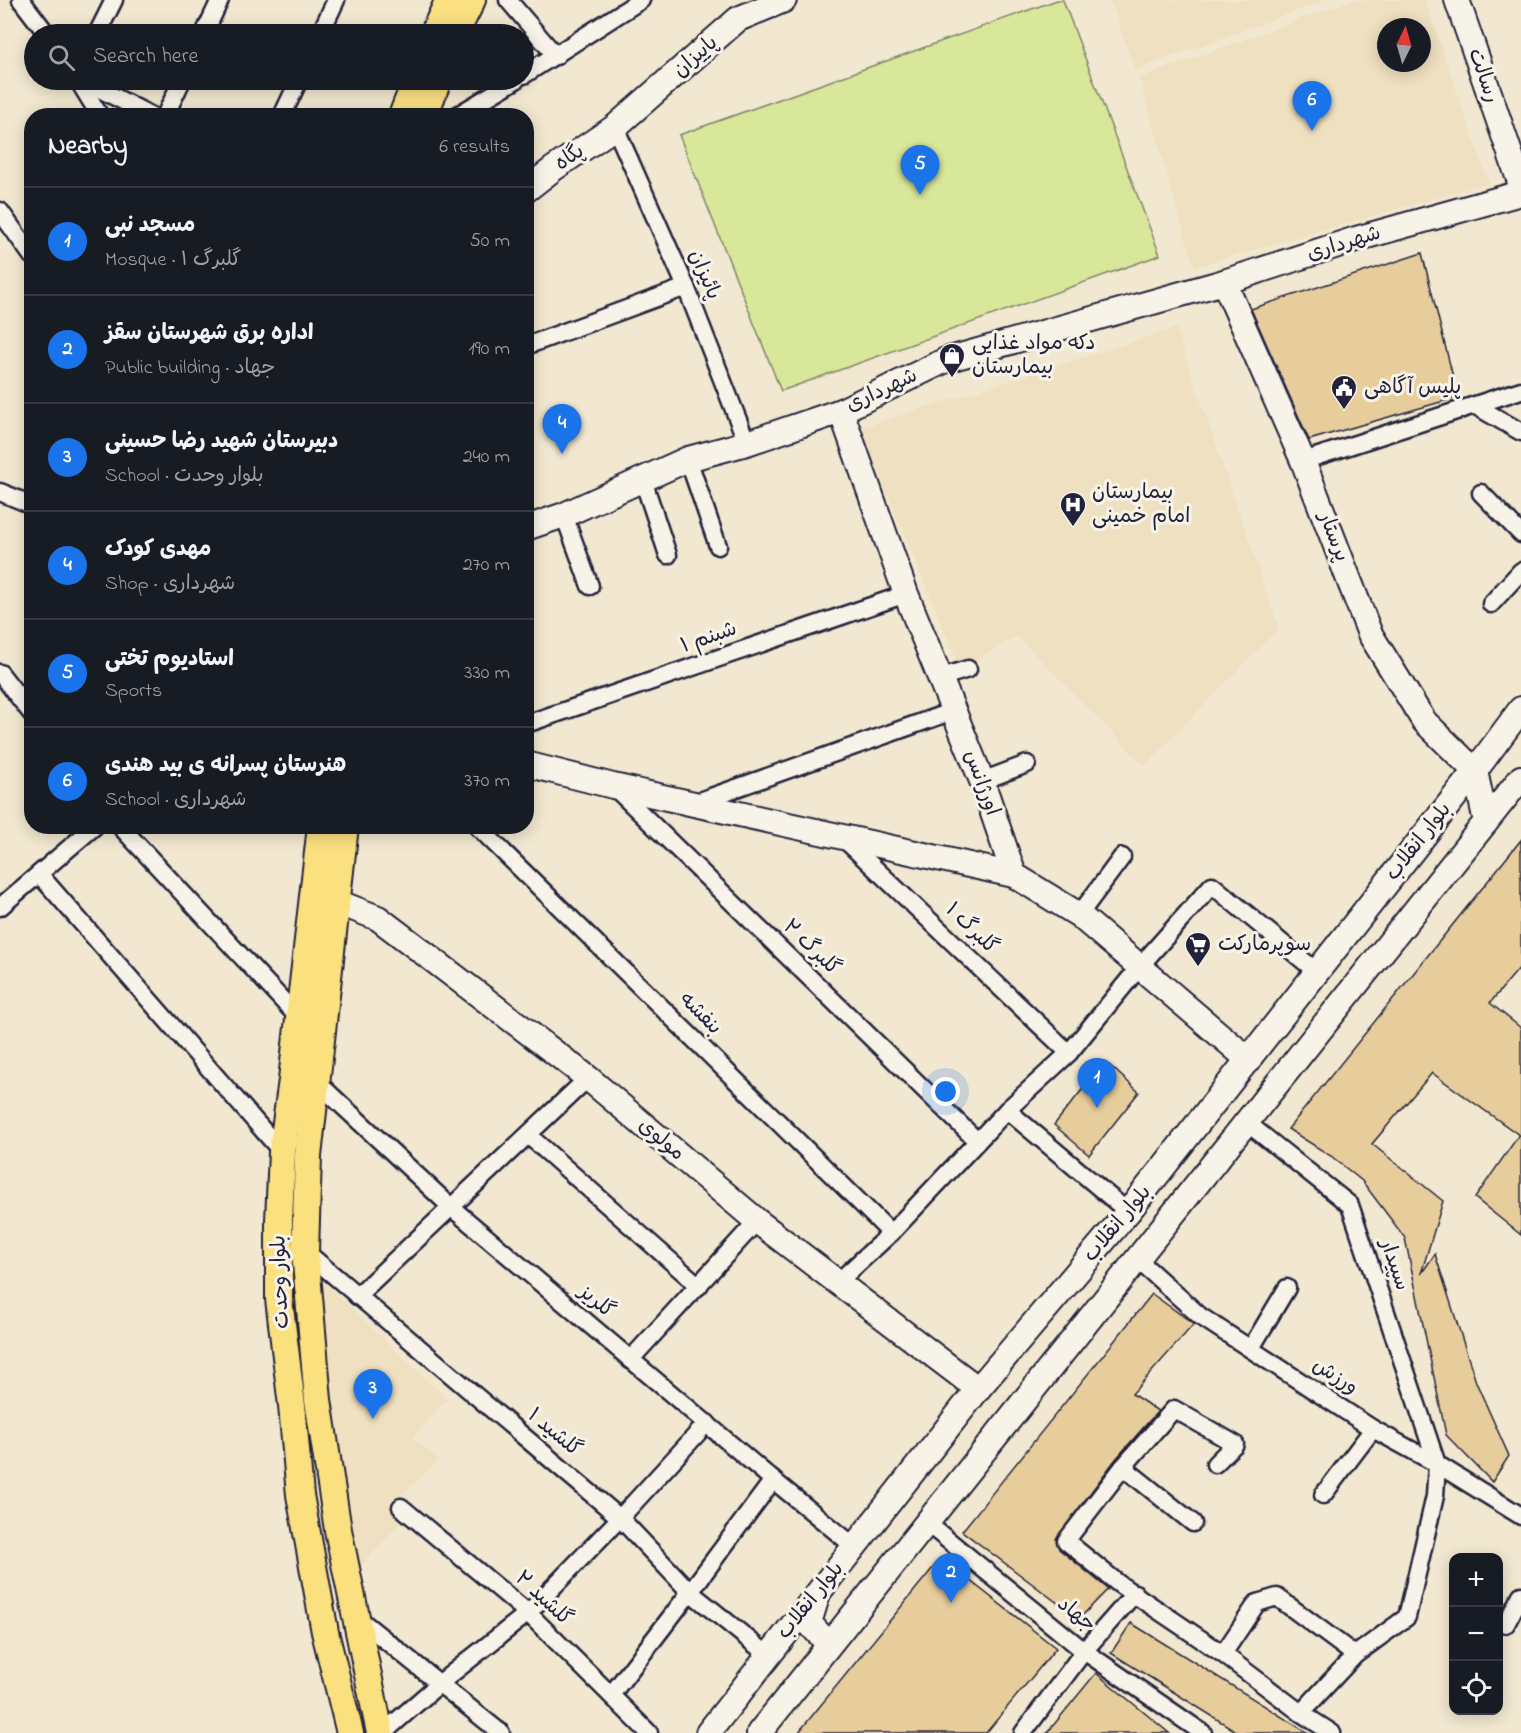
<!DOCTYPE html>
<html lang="en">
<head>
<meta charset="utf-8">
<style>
  body { margin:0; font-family:"Indie Flower","Playpen Sans Arabic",sans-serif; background:#20242c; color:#f1f3f6 }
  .controls { position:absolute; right:18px; bottom:18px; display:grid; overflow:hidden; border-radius:12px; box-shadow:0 3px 15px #0003 }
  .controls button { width:54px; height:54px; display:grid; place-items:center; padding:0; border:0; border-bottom:2px solid #363941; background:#171b24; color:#f1f3f6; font:30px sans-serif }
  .compass { position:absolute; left:1377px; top:18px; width:54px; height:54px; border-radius:50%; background:#171b24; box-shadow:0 3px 15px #0003; rotate:5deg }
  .you { position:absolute; left:946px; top:1092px; width:21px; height:21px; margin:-15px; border:4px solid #fff; border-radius:50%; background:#1a73e8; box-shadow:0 0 0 9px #1a73e833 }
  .badge { display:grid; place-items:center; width:39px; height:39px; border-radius:50%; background:#1a73e8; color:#fff; font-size:20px; font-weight:700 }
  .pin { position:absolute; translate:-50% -50px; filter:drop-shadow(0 2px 3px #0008) }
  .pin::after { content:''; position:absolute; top:32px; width:21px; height:18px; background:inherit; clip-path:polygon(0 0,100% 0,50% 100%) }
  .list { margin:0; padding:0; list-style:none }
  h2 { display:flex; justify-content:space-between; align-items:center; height:78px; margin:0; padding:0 24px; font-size:26px }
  h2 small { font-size:20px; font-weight:400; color:#9ea1a6 }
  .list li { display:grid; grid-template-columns:39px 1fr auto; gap:18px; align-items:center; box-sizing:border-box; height:108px; padding:0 24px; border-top:2px solid #363941 }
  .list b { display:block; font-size:22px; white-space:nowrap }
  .list p { margin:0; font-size:20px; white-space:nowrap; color:#9ea1a6 }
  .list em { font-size:20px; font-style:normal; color:#9ea1a6 }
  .icon { flex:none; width:33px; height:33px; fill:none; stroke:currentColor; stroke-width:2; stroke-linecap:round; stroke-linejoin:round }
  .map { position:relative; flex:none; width:1521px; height:1733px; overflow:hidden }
  .search { position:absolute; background:#171b24; box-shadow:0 3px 15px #0003; left:24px; top:24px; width:510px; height:66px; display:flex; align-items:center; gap:15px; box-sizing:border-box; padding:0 21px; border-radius:33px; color:#9ea1a6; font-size:22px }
  .panel { position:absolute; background:#171b24; box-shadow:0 3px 15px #0003; left:24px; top:108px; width:510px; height:726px; border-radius:24px }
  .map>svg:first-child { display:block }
</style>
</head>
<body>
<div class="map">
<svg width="1521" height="1733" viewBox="0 0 1521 1733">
  <rect width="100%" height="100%" fill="#f2e8d1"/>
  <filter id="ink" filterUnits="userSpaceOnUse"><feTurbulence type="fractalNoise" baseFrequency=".0167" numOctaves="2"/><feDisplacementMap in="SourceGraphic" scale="12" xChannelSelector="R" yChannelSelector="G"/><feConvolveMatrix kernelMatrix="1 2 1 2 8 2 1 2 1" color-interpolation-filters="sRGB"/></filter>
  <g filter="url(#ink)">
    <g fill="#efe0c1" fill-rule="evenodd">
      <polygon points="1110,0 1326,0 1135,70"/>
      <path d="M1352 0H1425L1489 183 1194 267 1139 78ZM1386 27H1422V63H1386Z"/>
      <polygon points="1176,328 1279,628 1145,766 1017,636 960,669 860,428"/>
      <polygon points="302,1261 447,1399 413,1438 439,1460 392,1504 403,1520 354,1575"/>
    </g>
    <polygon fill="#d8e79a" stroke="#7d846a" stroke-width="1.5" points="1057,0 1063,0 1160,255 781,391 679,135"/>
    <g fill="#e7cd9c" stroke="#22223b" stroke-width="1.5">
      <polygon points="1422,253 1458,397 1309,440 1251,309"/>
      <polygon points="1521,840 1521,966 1490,1003 1521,1028 1521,1235 1475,1198 1519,1135 1432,1073 1372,1144 1443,1201 1421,1274 1435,1254 1476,1382 1509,1456 1492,1482 1446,1435 1405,1238 1362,1181 1331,1156 1288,1129"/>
      <polygon points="1105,1061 1139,1092 1089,1155 1054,1125"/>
      <polygon points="1152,1294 1194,1324 1132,1394 1158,1411 1115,1460 1056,1539 1059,1549 1108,1589 1079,1619 962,1531"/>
      <polygon points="941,1558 1056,1648 986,1733 798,1733"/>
      <polygon points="1131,1623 1308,1733 1239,1733 1111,1653"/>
      <polygon points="1096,1673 1169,1733 1047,1733"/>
    </g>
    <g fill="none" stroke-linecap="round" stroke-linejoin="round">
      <defs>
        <g id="street">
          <polyline points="21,0 47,34"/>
          <polyline points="508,0 556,56"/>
          <polyline points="97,34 114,0"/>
          <polyline points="204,34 220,0"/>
          <polyline points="320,34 336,0"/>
          <polyline points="524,75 641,0"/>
          <polyline points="78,80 100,116"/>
          <polyline points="82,80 152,116"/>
          <polyline points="165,116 182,80"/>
          <polyline points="282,116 299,80"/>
          <polyline points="456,116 516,80"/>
          <polyline points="615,127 686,287 747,443"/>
          <polyline points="0,211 32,256"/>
          <polyline points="526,346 686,287"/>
          <polyline points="1476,406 1521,432"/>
          <polyline points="688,459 718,546"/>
          <polyline points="1303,461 1521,390"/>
          <polyline points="643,480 668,555"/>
          <polyline points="0,492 32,505"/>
          <polyline points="1481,493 1521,534"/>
          <polyline points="564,515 590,586"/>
          <polyline points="1491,604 1521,571"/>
          <polyline points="0,673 32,714"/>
          <polyline points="939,678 968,669"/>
          <polyline points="526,724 906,594"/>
          <polyline points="982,781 1027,764"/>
          <polyline points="614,787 977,1141"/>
          <polyline points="694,803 953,711"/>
          <polyline points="120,826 298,1017"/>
          <polyline points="477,826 891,1233"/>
          <polyline points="843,838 1069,1053"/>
          <polyline points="39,874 282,1152"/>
          <polyline points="0,907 95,826"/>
          <polyline points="1079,915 1122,857"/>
          <polyline points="317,1082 452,1208 773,1480 855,1547"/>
          <polyline points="1007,1110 1128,1212"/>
          <polyline points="1246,1122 1350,1205 1437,1464 1435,1496 1407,1617 1355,1655 1301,1713"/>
          <polyline points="528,1135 699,1286"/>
          <polyline points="305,1251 620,1518 690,1592 768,1655"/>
          <polyline points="1137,1259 1200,1316 1373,1429 1437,1464 1521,1516"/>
          <polyline points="838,1282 891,1233 1007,1110 1069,1053 1140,966 1212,885 1317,972"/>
          <polyline points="357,1296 588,1078"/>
          <polyline points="1251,1348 1287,1288"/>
          <polyline points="630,1360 757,1221"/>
          <polyline points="1215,1464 1235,1444 1174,1409 1123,1467 1066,1541 1119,1584 1223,1654 1301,1713 1332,1733"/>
          <polyline points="1123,1467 1193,1523"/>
          <polyline points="1323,1495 1373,1429"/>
          <polyline points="401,1507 528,1613 649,1733"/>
          <polyline points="927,1523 1084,1651 1203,1733"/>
          <polyline points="356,1614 359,1619 501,1733"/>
          <polyline points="1506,1624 1521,1595"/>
          <polyline points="1223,1654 1257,1603 1277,1597 1355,1655"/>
          <polyline points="611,1695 690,1592 773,1480"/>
          <polyline points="383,1733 440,1683 528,1613 620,1518 707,1423"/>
          <polyline points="1023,1733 1084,1651 1135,1593"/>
        </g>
        <g id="secondary">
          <polyline points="1457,0 1521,185"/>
          <polyline points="526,190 553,169 615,127 738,19 784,0"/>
          <polyline points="1224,282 1303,461 1370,634 1424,721 1475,771 1486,822"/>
          <polyline points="841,411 906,594 982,781 1014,875 1079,915 1249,1060"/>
          <polyline points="526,528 564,515 688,459 747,443 841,411 946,360 1224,282 1356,239 1521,193"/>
          <polyline points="526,764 613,786 1014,875"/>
          <polyline points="337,902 378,918 588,1078 757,1221 978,1389"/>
          <polyline points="817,1597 809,1623 821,1636 832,1641"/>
          <polyline points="708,1733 978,1389 1128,1212 1475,771 1521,709"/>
          <polyline points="759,1733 1521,778"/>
        </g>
        <g id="primary">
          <polyline points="433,34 449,0"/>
          <polyline points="455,34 472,0"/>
          <polyline points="402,116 416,80"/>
          <polyline points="424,116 438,80"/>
          <polyline points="321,826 292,1080 282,1152 279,1220 279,1299 292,1406 300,1495 325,1632 350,1733"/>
          <polyline points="345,826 308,1156 305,1251 318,1400 338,1530 380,1733"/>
        </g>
      </defs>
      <use href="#street" stroke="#22223b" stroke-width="21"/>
      <use href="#secondary" stroke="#22223b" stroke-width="28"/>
      <use href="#primary" stroke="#22223b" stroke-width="30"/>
      <use href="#street" stroke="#f7f3e8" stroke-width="16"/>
      <use href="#secondary" stroke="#f7f3e8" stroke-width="24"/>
      <use href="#primary" stroke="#fbe080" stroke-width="26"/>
    </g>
  </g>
  <defs>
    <symbol id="shop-pin" viewBox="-11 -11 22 30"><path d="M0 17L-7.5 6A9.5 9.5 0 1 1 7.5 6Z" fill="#22223b" stroke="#f7f3e8"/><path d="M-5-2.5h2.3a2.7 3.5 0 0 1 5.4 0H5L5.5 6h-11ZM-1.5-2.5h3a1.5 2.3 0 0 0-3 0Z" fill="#fff"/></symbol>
    <symbol id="civic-pin" viewBox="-11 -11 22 30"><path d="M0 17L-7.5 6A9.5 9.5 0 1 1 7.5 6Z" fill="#22223b" stroke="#f7f3e8"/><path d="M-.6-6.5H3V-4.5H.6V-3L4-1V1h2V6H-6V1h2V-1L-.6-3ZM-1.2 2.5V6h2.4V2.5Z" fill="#fff"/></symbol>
    <symbol id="hospital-pin" viewBox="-11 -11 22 30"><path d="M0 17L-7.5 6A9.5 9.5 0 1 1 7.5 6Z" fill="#22223b" stroke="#f7f3e8"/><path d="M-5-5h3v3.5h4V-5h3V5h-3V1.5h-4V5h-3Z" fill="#fff"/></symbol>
    <symbol id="supermarket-pin" viewBox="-11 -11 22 30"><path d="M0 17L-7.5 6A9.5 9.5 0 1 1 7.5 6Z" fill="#22223b" stroke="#f7f3e8"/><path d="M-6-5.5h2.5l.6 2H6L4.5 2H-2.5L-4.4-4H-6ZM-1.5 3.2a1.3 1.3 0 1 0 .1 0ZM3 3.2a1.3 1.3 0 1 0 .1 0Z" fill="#fff"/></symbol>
  </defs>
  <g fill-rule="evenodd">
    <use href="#shop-pin" x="937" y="341" width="30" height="40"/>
    <use href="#civic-pin" x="1329" y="373" width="30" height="40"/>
    <use href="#hospital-pin" x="1058" y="490" width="30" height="40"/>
    <use href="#supermarket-pin" x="1183" y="930" width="30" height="40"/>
  </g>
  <g text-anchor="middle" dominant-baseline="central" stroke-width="6" stroke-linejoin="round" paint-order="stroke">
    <g font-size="21" fill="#22223b" stroke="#f7f3e8">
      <text transform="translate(696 57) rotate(-41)">پاییزان</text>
      <text transform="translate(1483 76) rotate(71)">رسالت</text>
      <text transform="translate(570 158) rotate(-34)">پگاه</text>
      <text transform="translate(1344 244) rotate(-17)">شهرداری</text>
      <text transform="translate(704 275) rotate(67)">پائیزان</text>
      <text transform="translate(882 391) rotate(-25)">شهرداری</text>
      <text transform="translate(1333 537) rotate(69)">پرستار</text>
      <text transform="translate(709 638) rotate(-19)">شبنم ۱</text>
      <text transform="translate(981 783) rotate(70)">اورژانس</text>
      <text transform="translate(1419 842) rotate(-52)">بلوار انقلاب</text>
      <text transform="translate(971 929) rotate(44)">گلبرگ ۱</text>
      <text transform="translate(811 948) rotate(44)">گلبرگ ۲</text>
      <text transform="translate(700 1014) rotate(45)">بنفشه</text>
      <text transform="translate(661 1140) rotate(40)">مولوی</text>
      <text transform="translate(1118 1224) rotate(-50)">بلوار انقلاب</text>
      <text transform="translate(1394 1265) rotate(71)">سپیدار</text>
      <text transform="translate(281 1282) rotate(-92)">بلوار وحدت</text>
      <text transform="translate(596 1302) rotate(40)">گلریز</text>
      <text transform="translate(1335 1377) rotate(33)">ورزش</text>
      <text transform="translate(554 1433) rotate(40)">گلشید ۱</text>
      <text transform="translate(543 1599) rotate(43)">گلشید ۲</text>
      <text transform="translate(811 1601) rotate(-51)">بلوار انقلاب</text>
      <text transform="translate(1076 1615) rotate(39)">جهاد</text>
    </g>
    <g font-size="21" fill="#22223b" stroke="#f7f3e8" text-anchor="start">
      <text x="972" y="344">دکه مواد غذایی<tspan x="972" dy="24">بیمارستان</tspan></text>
      <text x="1364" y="388">پلیس آگاهی</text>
      <text x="1092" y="493">بیمارستان<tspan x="1092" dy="24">امام خمینی</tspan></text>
      <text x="1218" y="945">سوپرمارکت</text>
    </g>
  </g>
</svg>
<div class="controls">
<button>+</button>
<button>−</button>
<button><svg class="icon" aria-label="locate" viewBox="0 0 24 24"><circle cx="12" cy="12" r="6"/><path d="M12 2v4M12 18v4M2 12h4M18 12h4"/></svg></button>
</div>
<svg class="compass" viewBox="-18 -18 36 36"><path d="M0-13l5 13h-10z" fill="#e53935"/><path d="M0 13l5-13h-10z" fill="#9ea1a6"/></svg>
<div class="you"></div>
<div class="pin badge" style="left:1097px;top:1108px">1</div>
<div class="pin badge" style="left:951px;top:1603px">2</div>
<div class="pin badge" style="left:373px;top:1419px">3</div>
<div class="pin badge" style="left:562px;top:454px">4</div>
<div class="pin badge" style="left:920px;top:195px">5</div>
<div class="pin badge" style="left:1312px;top:131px">6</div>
<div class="search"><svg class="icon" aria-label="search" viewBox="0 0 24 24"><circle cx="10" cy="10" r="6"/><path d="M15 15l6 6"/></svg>Search here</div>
<section class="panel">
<h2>Nearby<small>6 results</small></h2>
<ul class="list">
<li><span class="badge">1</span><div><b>مسجد نبی</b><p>Mosque · گلبرگ ۱</p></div><em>50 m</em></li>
<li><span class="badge">2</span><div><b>اداره برق شهرستان سقز</b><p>Public building · جهاد</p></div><em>190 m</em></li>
<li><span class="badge">3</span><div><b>دبیرستان شهید رضا حسینی</b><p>School · بلوار وحدت</p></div><em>240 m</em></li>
<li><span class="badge">4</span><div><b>مهدی کودک</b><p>Shop · شهرداری</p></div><em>270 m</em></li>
<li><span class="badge">5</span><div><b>استادیوم تختی</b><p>Sports</p></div><em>330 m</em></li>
<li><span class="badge">6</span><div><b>هنرستان پسرانه ی بید هندی</b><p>School · شهرداری</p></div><em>370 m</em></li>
</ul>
</section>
</div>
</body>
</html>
